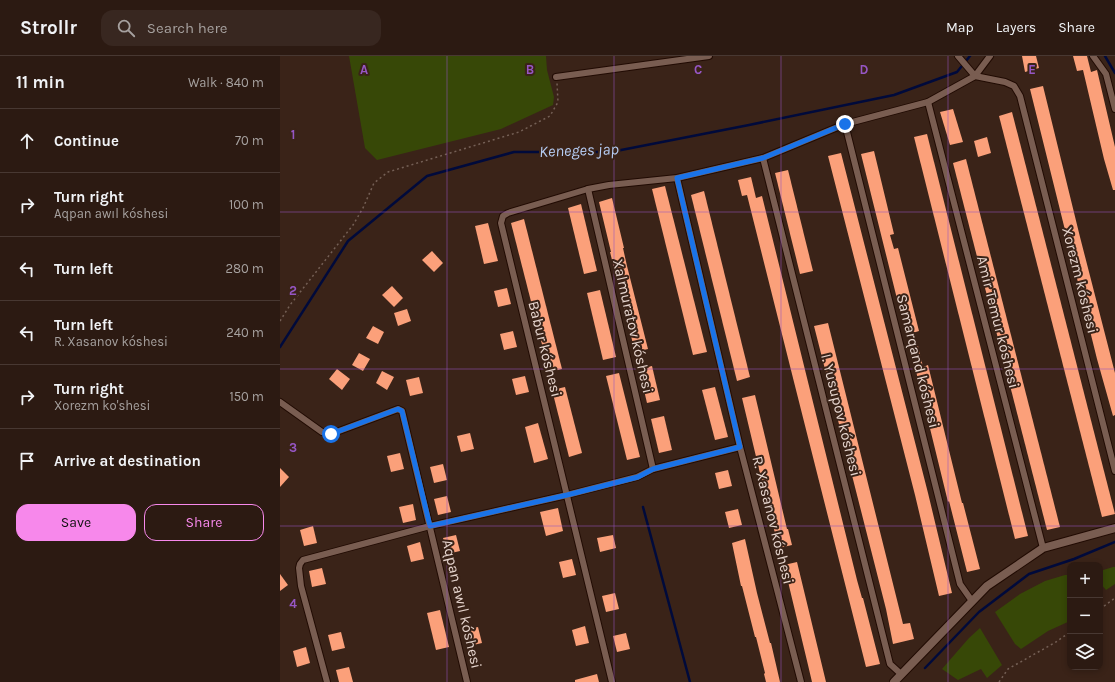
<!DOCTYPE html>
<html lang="en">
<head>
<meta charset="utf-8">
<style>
  body { margin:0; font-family:Karla,sans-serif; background:#382720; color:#f1f3f6 }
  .controls { position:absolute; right:12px; bottom:12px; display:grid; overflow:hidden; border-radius:8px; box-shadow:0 2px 6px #0003 }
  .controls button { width:36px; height:36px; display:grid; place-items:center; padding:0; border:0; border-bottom:1px solid #483832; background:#2c1a12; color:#f1f3f6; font:20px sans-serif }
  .stop { position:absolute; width:12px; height:12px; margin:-9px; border:3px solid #1a73e8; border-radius:50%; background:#fff }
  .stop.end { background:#1a73e8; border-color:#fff; box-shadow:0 1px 4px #0008 }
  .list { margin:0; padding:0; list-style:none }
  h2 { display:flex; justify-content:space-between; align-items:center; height:52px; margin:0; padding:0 16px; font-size:17px }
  h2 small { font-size:13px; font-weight:400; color:#a6a19f }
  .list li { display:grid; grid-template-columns:26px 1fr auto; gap:12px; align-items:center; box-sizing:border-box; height:64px; padding:0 16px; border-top:1px solid #483832 }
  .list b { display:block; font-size:15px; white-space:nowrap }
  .list p { margin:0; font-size:13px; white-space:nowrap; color:#a6a19f }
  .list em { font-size:13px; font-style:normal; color:#a6a19f }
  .actions { display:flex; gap:8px; padding:12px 16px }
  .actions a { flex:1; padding:9px 0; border:1px solid #f788eb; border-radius:12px; text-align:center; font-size:14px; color:#f788eb }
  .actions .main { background:#f788eb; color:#111 }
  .icon { flex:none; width:22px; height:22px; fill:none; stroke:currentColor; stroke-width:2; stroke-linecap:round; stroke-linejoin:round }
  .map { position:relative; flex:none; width:835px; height:626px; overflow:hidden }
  header { display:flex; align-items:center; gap:24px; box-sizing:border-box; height:56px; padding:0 20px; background:#2c1a12; border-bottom:1px solid #483832 }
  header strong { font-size:19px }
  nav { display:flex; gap:22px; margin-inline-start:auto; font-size:14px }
  .search { width:280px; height:36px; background:#382720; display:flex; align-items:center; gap:10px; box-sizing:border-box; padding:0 14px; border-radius:12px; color:#a6a19f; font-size:15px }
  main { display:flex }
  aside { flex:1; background:#2c1a12 }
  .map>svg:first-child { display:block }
</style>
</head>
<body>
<header>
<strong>Strollr</strong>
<div class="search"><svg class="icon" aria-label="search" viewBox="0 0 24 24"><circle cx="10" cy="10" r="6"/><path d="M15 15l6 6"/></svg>Search here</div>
<nav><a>Map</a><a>Layers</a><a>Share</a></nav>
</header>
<main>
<aside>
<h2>11 min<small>Walk · 840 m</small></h2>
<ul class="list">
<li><svg class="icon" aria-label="ahead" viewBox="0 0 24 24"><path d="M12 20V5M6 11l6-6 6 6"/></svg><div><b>Continue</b></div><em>70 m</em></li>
<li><svg class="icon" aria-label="right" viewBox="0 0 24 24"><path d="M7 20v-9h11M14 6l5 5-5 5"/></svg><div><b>Turn right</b><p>Aqpan awıl kóshesi</p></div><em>100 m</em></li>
<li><svg class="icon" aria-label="left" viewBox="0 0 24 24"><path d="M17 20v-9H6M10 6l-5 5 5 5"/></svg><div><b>Turn left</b></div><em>280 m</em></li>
<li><svg class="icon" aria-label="left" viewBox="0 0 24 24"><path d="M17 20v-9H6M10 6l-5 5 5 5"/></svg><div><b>Turn left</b><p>R. Xasanov kóshesi</p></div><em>240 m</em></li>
<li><svg class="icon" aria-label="right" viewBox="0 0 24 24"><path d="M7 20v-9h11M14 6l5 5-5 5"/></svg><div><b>Turn right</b><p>Xorezm ko'shesi</p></div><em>150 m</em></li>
<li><svg class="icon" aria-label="arrive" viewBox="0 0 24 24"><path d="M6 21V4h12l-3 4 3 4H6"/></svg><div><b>Arrive at destination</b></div></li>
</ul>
<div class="actions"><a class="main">Save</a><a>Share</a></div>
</aside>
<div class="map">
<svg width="835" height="626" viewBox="0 0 835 626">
  <rect width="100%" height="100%" fill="#3a2318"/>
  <g fill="#374807">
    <polygon points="69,0 266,0 267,14 274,41 273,49 221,73 97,104 85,92"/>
    <polygon points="833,511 835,511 835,528 826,534 820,527 820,515"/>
    <polygon points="785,519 790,519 790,565 768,575 741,593 735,588 715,556 740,538 765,525"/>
    <polygon points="700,572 722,609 707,622 701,613 678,624 662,613 689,582"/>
  </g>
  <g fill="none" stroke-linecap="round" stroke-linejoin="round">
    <g stroke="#000a3b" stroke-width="2.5">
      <polyline points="825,0 835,17"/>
      <polyline points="0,291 68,185 147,120 234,96 331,96 469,69 614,39 677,16 690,0"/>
      <polyline points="363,451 410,626"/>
      <polyline points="645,612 699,556 749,518 794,503 835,486"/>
    </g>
  </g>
  <g fill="#fba07a">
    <polygon points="742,0 756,0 759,12 745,16"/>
    <polygon points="793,0 807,0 811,16 817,14 835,91 835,134 833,134 824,103 803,14 797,15"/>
    <polygon points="763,30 800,181 835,317 835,359 833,360 817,303 750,33"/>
    <polygon points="673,53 683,86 670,89 660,56"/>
    <polygon points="732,56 835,458 822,461 719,60"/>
    <polygon points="647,78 748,480 735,483 634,81"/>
    <polygon points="707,81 711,97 698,101 694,85"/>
    <polygon points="594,95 614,178 610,179 614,193 618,192 639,275 626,279 581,98"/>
    <polygon points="561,97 648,437 672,537 659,540 635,439 548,100"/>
    <polygon points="686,103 780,471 767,474 673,107"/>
    <polygon points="508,114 533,215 520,218 495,117"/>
    <polygon points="471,121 476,142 482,140 577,524 582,542 583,542 600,608 586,611 514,326 467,139 462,140 458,124"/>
    <polygon points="385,130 427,296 413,299 372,133"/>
    <polygon points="424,135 470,321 457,325 411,139"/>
    <polygon points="332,142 344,192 343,192 347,210 368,293 355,296 330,196 331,196 319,146"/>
    <polygon points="301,148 317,215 304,218 288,152"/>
    <polygon points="244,163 282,313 269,316 231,167"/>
    <polygon points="208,167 218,205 204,208 195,170"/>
    <polygon points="152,195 163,207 154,216 142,204"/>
    <polygon points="112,230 123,242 114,251 102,239"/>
    <polygon points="227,232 231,248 218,251 214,235"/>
    <polygon points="320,234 336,301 323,304 307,237"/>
    <polygon points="127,253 131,265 118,270 114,257"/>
    <polygon points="548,267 623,568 630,567 634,583 613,588 606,553 534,270"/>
    <polygon points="93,270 104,276 98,288 86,282"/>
    <polygon points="233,275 237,291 224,294 220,278"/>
    <polygon points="638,290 643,311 648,309 682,447 683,447 700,513 687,516 669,445 668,446 634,307 629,292"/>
    <polygon points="79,297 90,303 83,315 72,309"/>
    <polygon points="372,310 380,344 367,347 359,313"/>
    <polygon points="57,313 70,323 62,334 49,323"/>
    <polygon points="102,315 114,321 107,334 96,327"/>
    <polygon points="339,317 360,401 347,404 326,320"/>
    <polygon points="245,320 249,336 236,339 232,323"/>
    <polygon points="139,321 143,337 130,340 126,324"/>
    <polygon points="285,331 302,397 289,401 272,334"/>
    <polygon points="435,331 448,381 435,384 422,334"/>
    <polygon points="475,339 507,473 508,473 512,489 499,492 489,455 462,342"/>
    <polygon points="384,360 392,394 379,397 371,363"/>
    <polygon points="258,367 268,403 254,407 245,371"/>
    <polygon points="190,377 194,393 181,396 177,380"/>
    <polygon points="120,397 124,413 111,416 107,400"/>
    <polygon points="163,408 167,424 154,427 150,411"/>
    <polygon points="0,412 9,421 0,431"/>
    <polygon points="448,414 452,430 439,433 435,417"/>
    <polygon points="167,440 171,456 158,459 154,443"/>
    <polygon points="133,448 136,464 123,467 119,451"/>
    <polygon points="278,452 283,475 266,480 260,456"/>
    <polygon points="458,453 462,469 449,472 445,456"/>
    <polygon points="33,470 37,487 24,490 20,474"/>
    <polygon points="176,479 180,495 167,498 163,482"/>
    <polygon points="333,479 336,492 320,496 317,482"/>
    <polygon points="465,483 477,537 490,587 491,587 500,626 486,626 484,618 485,617 476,581 475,581 462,530 461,530 452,487"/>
    <polygon points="140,486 144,503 131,506 127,490"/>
    <polygon points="292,503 296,519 283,522 279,506"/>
    <polygon points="517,506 525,539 546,626 532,626 528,609 504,509"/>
    <polygon points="42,512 46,528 32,531 29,515"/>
    <polygon points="0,518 8,529 0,535"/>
    <polygon points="335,537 339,553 326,556 322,540"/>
    <polygon points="160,554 169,591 156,594 147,557"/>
    <polygon points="305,570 309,587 296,590 292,574"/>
    <polygon points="198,571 202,587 189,590 185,574"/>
    <polygon points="61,576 65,592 52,595 48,579"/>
    <polygon points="346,577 350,593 337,596 333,580"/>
    <polygon points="26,591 30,607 17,611 13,595"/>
    <polygon points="69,611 73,626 59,626 56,614"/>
    <polygon points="317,618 319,626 295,626 295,624"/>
  </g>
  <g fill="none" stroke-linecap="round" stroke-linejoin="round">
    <defs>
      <g id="minor">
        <polyline points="678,0 695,20 710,0"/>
        <polyline points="813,0 826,18 835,53"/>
        <polyline points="276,21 429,0"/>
        <polyline points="648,46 763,492"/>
        <polyline points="565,68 680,528 692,545"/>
        <polyline points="483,102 610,608 621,618"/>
        <polyline points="397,122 460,391 521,626"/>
        <polyline points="308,133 373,413"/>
        <polyline points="0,346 42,376 51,378 118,353 122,355 187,626"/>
        <polyline points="47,626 21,530 19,512 20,508 23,504 150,470 287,439 357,421 373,413 460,391"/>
        <polyline points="332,626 221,167 223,160 228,157 308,133 329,129 397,122 483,102 565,68 648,46 695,20 725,26 734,30 740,40 835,415"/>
      </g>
      <polyline id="tertiary" points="614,626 707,530 763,492 835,472"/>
    </defs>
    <use href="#minor" stroke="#210b03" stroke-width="8"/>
    <use href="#tertiary" stroke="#210b03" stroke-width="10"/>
    <g stroke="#756056" stroke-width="1.5" stroke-dasharray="2 3" stroke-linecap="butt">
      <polyline points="0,265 10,249 73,169 83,152 94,127 108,116 239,76 270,60 278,46 277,27"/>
      <polyline points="820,553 835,542"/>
      <polyline points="719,626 728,613 776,586 790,576"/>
    </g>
    <use href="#minor" stroke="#795d51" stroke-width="6"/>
    <use href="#tertiary" stroke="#795d51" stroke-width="8"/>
  </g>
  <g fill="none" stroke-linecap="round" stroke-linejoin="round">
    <polyline stroke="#1a73e8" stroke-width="5" points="51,378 118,353 122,355 150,470 287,439 358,421 373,413 460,391 397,122 483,102 565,68"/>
  </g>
  <path fill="none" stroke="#9656c3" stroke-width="1" stroke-opacity="0.55" d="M167 0V626M334 0V626M501 0V626M668 0V626M0 156H835M0 313H835M0 470H835"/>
  <g text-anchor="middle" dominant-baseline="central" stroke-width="4" stroke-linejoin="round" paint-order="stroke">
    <g font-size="15" fill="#e7d6cf" stroke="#3a2318">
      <text transform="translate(800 224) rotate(76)">Xorezm kóshesi</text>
      <text transform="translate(718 266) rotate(76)">Amir Temur kóshesi</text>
      <text transform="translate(353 270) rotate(77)">Xalmuratov kóshesi</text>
      <text transform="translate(265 293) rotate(76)">Babur kóshesi</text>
      <text transform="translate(638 305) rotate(76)">Samarqand kóshesi</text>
      <text transform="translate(561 359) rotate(76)">I. Yusupov kóshesi</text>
      <text transform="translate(493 464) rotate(76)">R. Xasanov kóshesi</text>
      <text transform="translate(182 548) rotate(77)">Aqpan awıl kóshesi</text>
    </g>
    <g font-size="16" font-style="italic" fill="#b6cdf4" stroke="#3a2318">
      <text transform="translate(299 94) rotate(-2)">Keneges jap</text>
    </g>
  </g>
  <g font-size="13" text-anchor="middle" font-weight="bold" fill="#9656c3" stroke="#3a2318" stroke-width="4" stroke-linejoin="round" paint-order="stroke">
    <text x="84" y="18">A</text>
    <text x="250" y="18">B</text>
    <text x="418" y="18">C</text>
    <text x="584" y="18">D</text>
    <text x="752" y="18">E</text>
    <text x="13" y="83">1</text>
    <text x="13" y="239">2</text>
    <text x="13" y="396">3</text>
    <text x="13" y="552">4</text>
  </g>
</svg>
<div class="controls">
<button>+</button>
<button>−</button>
<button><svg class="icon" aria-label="layers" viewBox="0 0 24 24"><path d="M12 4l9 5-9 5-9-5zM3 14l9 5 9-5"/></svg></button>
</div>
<div class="stop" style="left:51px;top:378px"></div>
<div class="stop end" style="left:565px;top:68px"></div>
</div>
</main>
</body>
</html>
